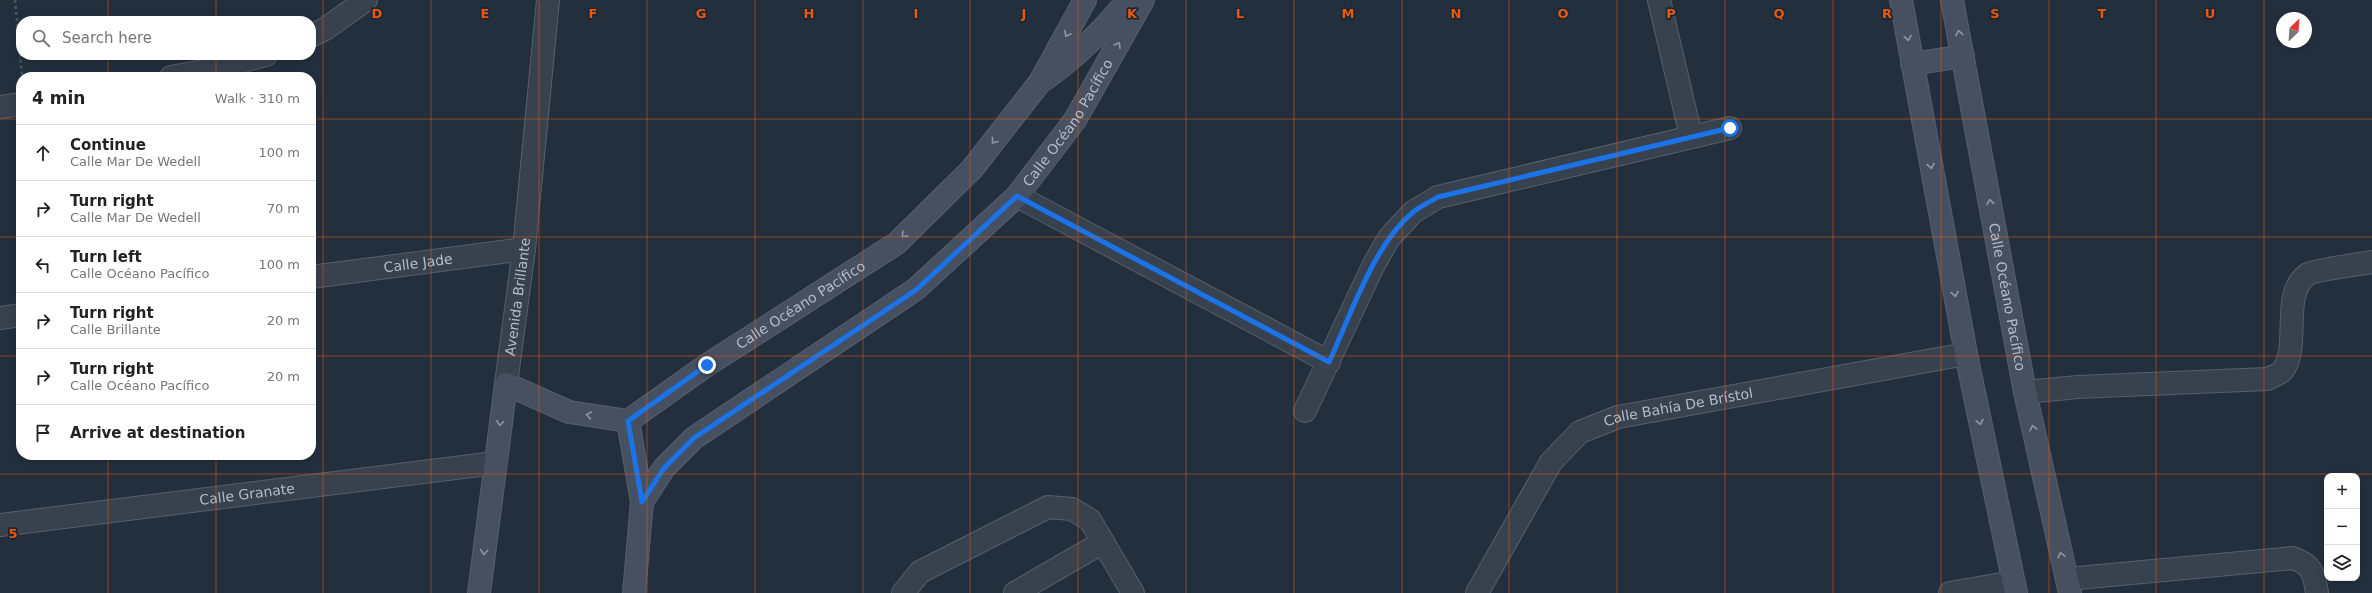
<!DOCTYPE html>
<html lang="en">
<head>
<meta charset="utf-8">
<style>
  body { margin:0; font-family:"DejaVu Sans",sans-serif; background:#f6f6f6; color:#222 }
  .controls { position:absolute; right:12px; bottom:12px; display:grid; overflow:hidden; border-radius:8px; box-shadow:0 2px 10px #0003 }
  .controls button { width:36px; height:36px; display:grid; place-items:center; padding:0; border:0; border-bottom:1px solid #e0e0e0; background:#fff; color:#222; font:20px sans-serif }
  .compass { position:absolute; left:2276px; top:12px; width:36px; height:36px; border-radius:50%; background:#fff; box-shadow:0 2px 10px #0003; rotate:25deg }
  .stop { position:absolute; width:12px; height:12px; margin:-9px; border:3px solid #1a73e8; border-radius:50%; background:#fff }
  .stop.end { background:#1a73e8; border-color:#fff; box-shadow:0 1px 4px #0008 }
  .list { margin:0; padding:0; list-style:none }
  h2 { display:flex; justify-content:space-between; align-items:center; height:52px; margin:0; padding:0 16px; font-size:17px }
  h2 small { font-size:13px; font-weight:400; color:#767676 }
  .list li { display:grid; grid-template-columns:26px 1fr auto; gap:12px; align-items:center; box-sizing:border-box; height:56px; padding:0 16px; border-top:1px solid #e0e0e0 }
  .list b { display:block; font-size:15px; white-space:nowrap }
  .list p { margin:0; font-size:13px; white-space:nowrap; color:#767676 }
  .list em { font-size:13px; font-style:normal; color:#767676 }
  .icon { flex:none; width:22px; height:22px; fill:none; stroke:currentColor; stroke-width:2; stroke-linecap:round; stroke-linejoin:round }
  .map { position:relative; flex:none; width:2372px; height:593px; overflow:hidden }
  .search { position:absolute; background:#fff; box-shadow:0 2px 10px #0003; left:16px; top:16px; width:300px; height:44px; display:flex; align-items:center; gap:10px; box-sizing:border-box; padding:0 14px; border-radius:16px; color:#767676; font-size:15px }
  .panel { position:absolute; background:#fff; box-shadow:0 2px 10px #0003; left:16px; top:72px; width:300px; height:388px; border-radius:16px }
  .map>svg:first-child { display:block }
</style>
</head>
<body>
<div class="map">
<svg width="2372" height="593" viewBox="0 0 2372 593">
  <rect width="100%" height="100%" fill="#242f3e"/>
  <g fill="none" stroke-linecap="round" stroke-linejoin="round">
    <defs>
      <g id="street">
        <polyline points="1659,0 1691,136"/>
        <polyline points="311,36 325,29 366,0"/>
        <polyline points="171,77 209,70 266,55"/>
        <polyline points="0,107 21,104"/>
        <polyline points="1017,196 1329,362"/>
        <path id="s1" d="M311 277 524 249"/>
        <polyline points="0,318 21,315"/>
        <path id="s2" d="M506 384 524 249 548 0"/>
        <path d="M2025 392 2078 387 2267 379C2272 377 2280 374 2283 370 2301 345 2280 293 2308 274 2315 270 2361 264 2372 262"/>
        <polyline points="1305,411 1373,266 1389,238 1413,212 1438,197 1730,128"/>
        <path id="s3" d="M0 525 495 463"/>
        <path d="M2067 579 2293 558C2312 565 2314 573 2317 593"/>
        <polyline points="903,593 920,572 1048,507 1072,509 1090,520 1133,593"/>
        <polyline points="1015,593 1103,542"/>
        <path id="s4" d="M1477 593 1551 462 1580 432 1618 417 1966 354"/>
        <polyline points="1950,593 2013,582"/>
      </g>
      <g id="secondary">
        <polyline points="1901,0 1966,354 2016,593"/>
        <path id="s5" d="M1952 0 2025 392 2070 593"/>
        <polyline points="1912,64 1963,56"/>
        <path d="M1045 79C1077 56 1103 31 1128 0"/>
        <path id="s6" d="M628 421 707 365 897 243 972 169 1040 82 1085 0"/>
        <polyline points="628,421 642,502 634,593"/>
        <path id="s7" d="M642 502 664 468 694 438 916 289 1017 196 1075 120 1143 0"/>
        <polyline points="479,593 506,384 569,412 628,421"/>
      </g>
    </defs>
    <use href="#street" stroke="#565f6c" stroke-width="24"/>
    <use href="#secondary" stroke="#565f6c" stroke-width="24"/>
    <polyline stroke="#44595c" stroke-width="2.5" stroke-dasharray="3 3" stroke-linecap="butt" points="15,0 22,75"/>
    <use href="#street" stroke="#38414e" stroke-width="22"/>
    <use href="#secondary" stroke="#465061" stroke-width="22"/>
  </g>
  <defs><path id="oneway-chevron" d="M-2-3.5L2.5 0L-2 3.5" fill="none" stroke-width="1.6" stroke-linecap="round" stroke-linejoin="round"/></defs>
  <g stroke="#8e96a5">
    <use href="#oneway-chevron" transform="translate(1959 33) rotate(-101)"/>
    <use href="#oneway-chevron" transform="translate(1067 34) rotate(119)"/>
    <use href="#oneway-chevron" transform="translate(1908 38) rotate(80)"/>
    <use href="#oneway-chevron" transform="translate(1118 45) rotate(-60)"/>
    <use href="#oneway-chevron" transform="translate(994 141) rotate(128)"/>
    <use href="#oneway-chevron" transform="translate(1931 166) rotate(79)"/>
    <use href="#oneway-chevron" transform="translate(1990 202) rotate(-100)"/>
    <use href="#oneway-chevron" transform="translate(904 235) rotate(136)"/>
    <use href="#oneway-chevron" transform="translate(1955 294) rotate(79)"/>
    <use href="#oneway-chevron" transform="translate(589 415) rotate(-170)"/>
    <use href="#oneway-chevron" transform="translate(1980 422) rotate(78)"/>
    <use href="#oneway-chevron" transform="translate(500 423) rotate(98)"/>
    <use href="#oneway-chevron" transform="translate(2033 428) rotate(-103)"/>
    <use href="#oneway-chevron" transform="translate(484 552) rotate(97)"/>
    <use href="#oneway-chevron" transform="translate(2061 555) rotate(-103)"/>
  </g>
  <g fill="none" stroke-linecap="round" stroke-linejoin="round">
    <path stroke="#1a73e8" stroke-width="5" d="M707 365 628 421 642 502 664 468 694 438 916 290 1017 196 1329 362C1351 315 1373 246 1412 213 1420 206 1430 202 1438 197L1730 128"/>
  </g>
  <path fill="none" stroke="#e8590c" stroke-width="1" stroke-opacity="0.55" d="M108 0V21M216 0V21M323 0V593M431 0V593M539 0V593M647 0V593M755 0V593M863 0V593M970 0V593M1078 0V593M1186 0V593M1294 0V593M1402 0V593M1509 0V593M1617 0V593M1725 0V593M1833 0V593M1941 0V593M2049 0V593M2156 0V593M2264 0V593M108 55V77M216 55V77M0 119H21M311 119H2372M0 237H21M311 237H2372M0 356H21M311 356H2372M108 455V593M216 455V593M0 474H2372"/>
  <g text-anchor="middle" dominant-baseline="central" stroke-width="3.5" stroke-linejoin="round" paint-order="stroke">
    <g font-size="14" fill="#b4bcc9" stroke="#1d2633">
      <text stroke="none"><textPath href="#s7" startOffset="577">Calle Océano Pacífico</textPath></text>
      <text stroke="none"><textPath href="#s1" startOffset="108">Calle Jade</textPath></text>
      <text stroke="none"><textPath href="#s2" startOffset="88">Avenida Brillante</textPath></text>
      <text stroke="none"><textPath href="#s5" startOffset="302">Calle Océano Pacífico</textPath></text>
      <text stroke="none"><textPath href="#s6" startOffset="208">Calle Océano Pacífico</textPath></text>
      <text stroke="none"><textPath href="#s4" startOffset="294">Calle Bahía De Brístol</textPath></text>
      <text stroke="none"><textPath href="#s3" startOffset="249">Calle Granate</textPath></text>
    </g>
  </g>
  <g font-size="13" text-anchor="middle" font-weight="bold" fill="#e8590c" stroke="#1d2633" stroke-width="3.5" stroke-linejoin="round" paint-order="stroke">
    <text x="377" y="18">D</text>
    <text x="485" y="18">E</text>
    <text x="593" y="18">F</text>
    <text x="701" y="18">G</text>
    <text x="809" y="18">H</text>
    <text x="916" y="18">I</text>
    <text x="1024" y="18">J</text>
    <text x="1132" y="18">K</text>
    <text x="1240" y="18">L</text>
    <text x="1348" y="18">M</text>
    <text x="1456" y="18">N</text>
    <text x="1563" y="18">O</text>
    <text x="1671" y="18">P</text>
    <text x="1779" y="18">Q</text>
    <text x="1887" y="18">R</text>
    <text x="1995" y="18">S</text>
    <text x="2102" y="18">T</text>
    <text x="2210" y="18">U</text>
    <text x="13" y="538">5</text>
  </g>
</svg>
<div class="controls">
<button>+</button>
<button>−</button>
<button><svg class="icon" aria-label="layers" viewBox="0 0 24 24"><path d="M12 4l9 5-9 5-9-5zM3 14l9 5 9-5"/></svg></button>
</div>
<svg class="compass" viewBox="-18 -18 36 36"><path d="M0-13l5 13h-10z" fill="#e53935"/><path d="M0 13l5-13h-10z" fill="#767676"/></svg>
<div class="stop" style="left:1730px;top:128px"></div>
<div class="stop end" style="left:707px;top:365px"></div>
<div class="search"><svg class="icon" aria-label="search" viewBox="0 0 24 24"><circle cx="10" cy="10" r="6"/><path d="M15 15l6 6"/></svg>Search here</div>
<section class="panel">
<h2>4 min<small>Walk · 310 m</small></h2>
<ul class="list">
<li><svg class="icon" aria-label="ahead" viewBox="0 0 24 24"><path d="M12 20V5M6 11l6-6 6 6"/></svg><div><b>Continue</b><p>Calle Mar De Wedell</p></div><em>100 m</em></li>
<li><svg class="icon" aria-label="right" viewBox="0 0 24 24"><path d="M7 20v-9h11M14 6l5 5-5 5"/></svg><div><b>Turn right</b><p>Calle Mar De Wedell</p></div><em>70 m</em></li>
<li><svg class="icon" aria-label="left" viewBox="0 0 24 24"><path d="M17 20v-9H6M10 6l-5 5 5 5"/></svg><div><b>Turn left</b><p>Calle Océano Pacífico</p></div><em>100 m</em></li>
<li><svg class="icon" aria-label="right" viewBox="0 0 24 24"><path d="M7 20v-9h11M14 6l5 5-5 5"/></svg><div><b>Turn right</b><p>Calle Brillante</p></div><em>20 m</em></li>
<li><svg class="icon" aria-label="right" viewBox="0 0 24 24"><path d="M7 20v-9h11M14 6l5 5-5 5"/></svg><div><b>Turn right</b><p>Calle Océano Pacífico</p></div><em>20 m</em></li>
<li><svg class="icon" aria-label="arrive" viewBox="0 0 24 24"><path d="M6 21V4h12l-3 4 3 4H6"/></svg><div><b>Arrive at destination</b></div></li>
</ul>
</section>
</div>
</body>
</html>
